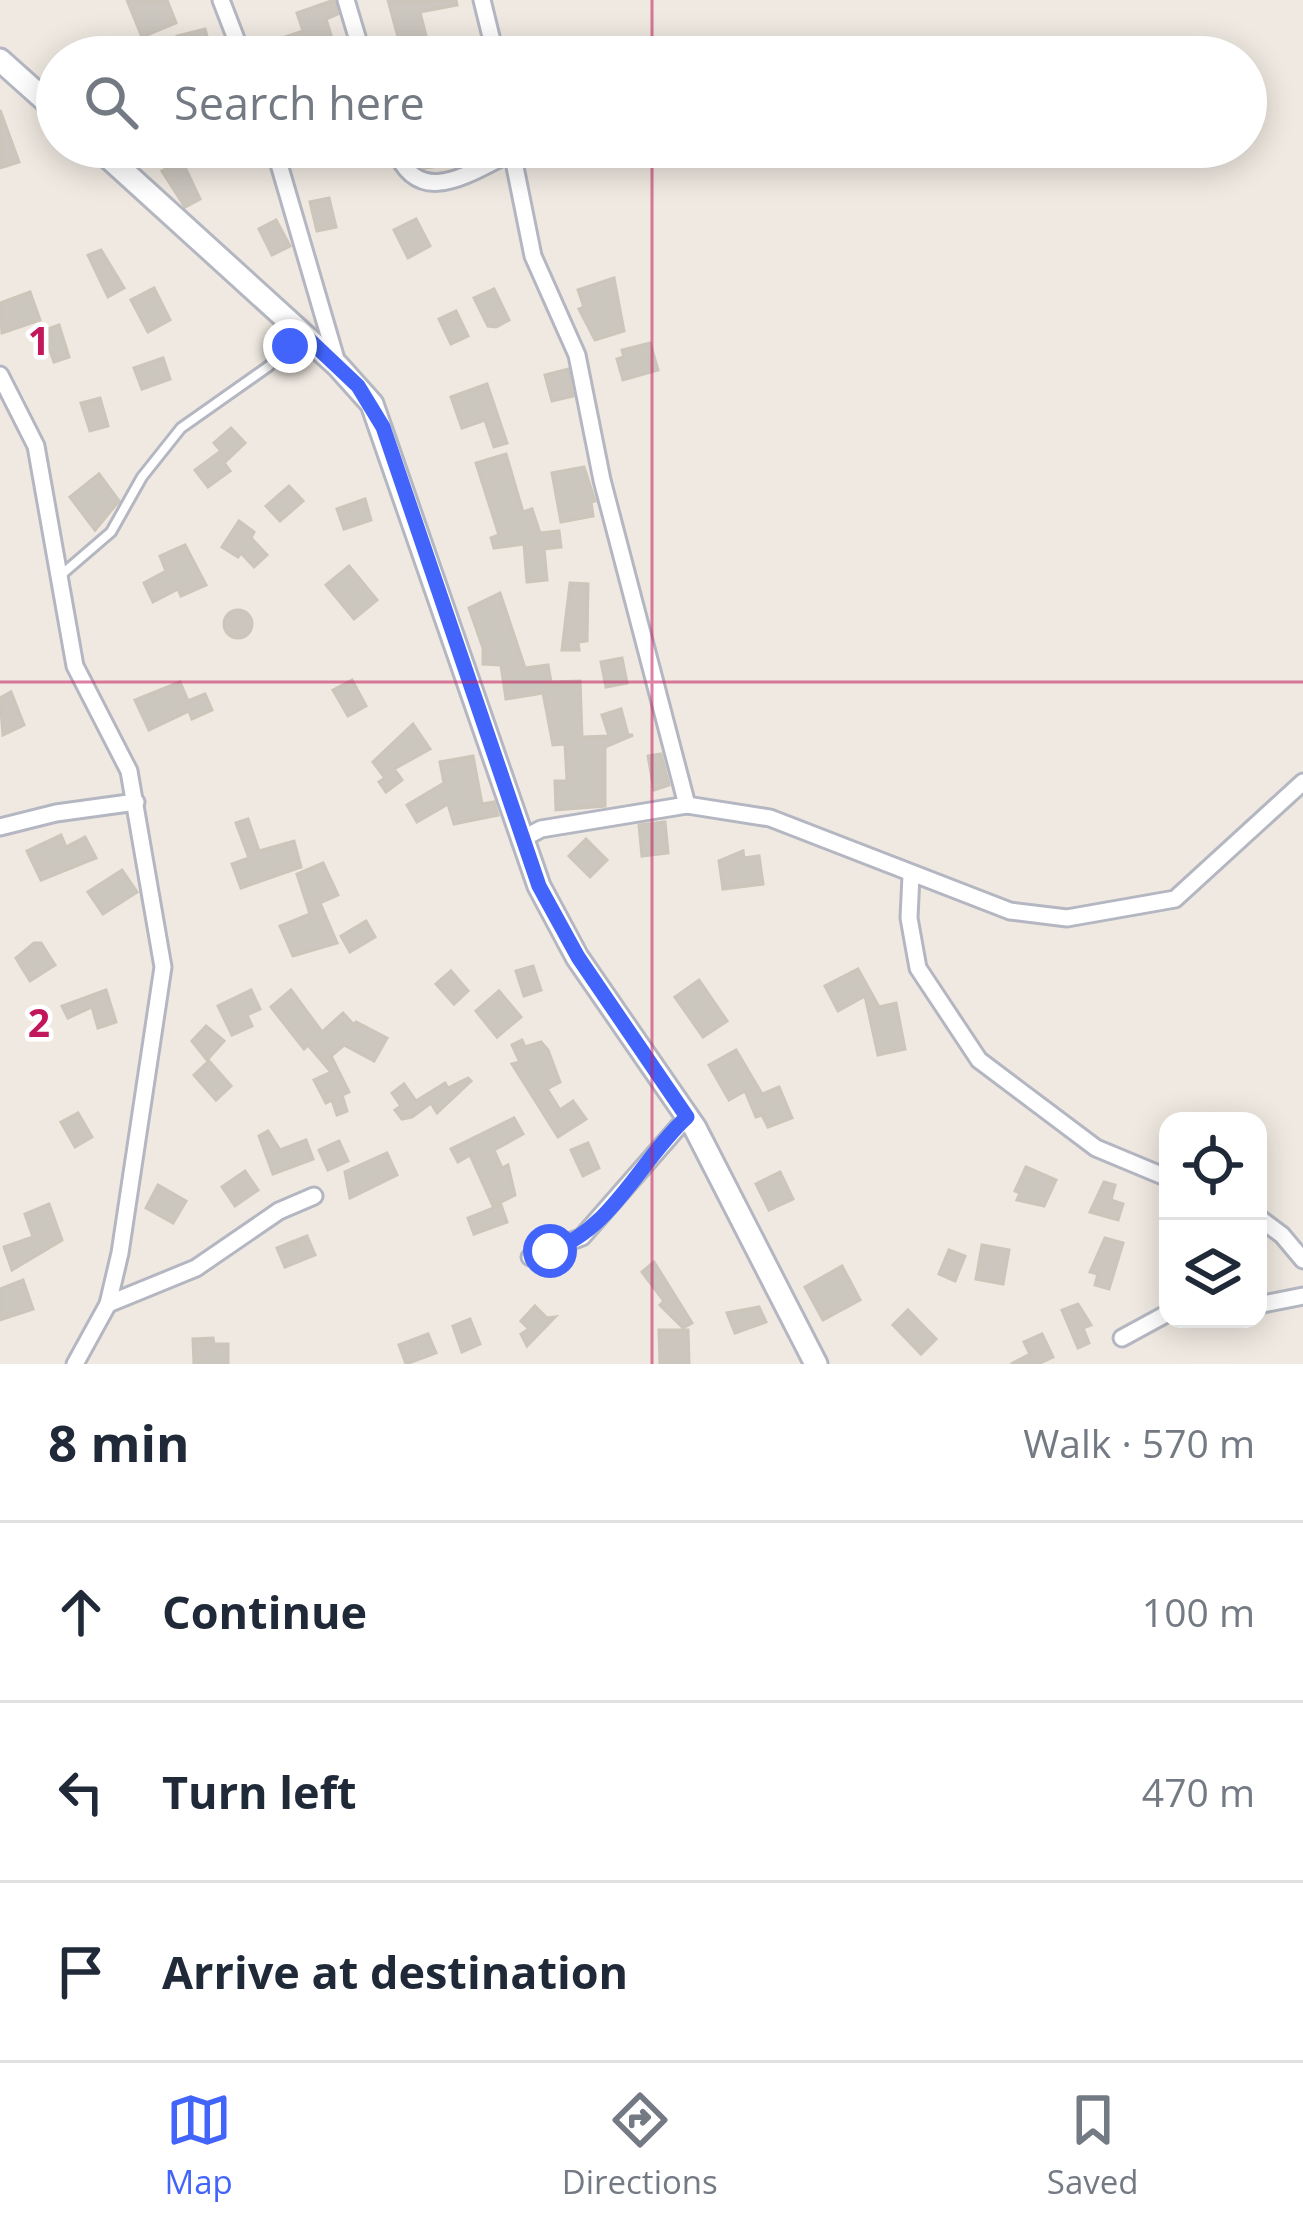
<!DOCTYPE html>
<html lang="en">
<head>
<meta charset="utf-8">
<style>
  body { margin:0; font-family:"Open Sans",sans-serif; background:#f2f2f3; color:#1f2937 }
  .controls { position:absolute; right:36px; bottom:36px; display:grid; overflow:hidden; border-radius:24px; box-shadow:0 6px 30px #0003 }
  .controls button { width:108px; height:108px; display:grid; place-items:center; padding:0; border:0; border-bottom:3px solid #e0e1e3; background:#fff; color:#1f2937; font:60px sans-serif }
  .stop { position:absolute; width:36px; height:36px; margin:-27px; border:9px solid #4264fb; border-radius:50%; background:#fff }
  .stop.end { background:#4264fb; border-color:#fff; box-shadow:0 3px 12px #0008 }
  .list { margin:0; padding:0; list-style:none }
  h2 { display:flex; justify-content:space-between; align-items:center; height:156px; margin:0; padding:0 48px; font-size:51px }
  h2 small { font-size:39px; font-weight:400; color:#747a83 }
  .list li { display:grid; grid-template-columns:78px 1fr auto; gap:36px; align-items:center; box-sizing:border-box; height:180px; padding:0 48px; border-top:3px solid #e0e1e3 }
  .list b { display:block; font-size:45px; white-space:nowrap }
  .list em { font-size:39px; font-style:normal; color:#747a83 }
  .icon { flex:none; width:66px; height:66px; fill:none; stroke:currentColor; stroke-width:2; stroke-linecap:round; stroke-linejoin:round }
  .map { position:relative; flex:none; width:1303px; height:1364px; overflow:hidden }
  .search { position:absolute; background:#fff; box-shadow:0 6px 30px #0003; left:36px; right:36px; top:36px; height:132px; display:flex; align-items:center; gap:30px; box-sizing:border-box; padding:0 42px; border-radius:66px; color:#747a83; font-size:45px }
  .sheet { height:696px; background:#fff }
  nav { display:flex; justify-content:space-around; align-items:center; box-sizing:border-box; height:168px; border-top:3px solid #e0e1e3; background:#fff; font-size:33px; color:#747a83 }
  nav a { display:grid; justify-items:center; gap:6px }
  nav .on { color:#4264fb }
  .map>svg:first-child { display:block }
</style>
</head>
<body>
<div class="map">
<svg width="1303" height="1364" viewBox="0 0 1303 1364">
  <rect width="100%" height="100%" fill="#efe9e1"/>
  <g fill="#cbc7bf" stroke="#cbc5ba" stroke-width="3">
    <polygon points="127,0 167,0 176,23 142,37"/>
    <polygon points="334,0 338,14 326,19 336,51 285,57 279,39 303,31 297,13"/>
    <polygon points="388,0 456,0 457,5 420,12 426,36 400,44"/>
    <polygon points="205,29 209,44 181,51 177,36"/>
    <polygon points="0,110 19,162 0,168"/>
    <polygon points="416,147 447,147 453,164 424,168"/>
    <polygon points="644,147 701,147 701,153 646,163"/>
    <polygon points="182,161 200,199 185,207 162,171"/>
    <polygon points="329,198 336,227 317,231 310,202"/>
    <polygon points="416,219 430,246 408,258 394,230"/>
    <polygon points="276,220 290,246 272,255 259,229"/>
    <polygon points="101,250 124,288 108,297 88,255"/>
    <polygon points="614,278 624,331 595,340 579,309 584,307 578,290"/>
    <polygon points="154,288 170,320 148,332 131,300"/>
    <polygon points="494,289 509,320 496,327 488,326 474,298"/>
    <polygon points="30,292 40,320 2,333 0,303"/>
    <polygon points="456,311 468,336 451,344 439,319"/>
    <polygon points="59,325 69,357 54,362 43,331"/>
    <polygon points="650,343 658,370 623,380 617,359 624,357 622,350"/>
    <polygon points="163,358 170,379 142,389 134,368"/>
    <polygon points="568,369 573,396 552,401 545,375"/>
    <polygon points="487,384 507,443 494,447 485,420 462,428 451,397"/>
    <polygon points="100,398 108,426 90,431 81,403"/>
    <polygon points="231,428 245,443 224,463 230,471 208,487 195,470 221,451 214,443"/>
    <polygon points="506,454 523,512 532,509 540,533 559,531 561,547 544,549 547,580 527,582 524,544 494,548 491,538 499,535 476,463"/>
    <polygon points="584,467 595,501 591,502 593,516 561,522 552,473"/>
    <polygon points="99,474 119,501 95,530 70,497"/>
    <polygon points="289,486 303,501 280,521 266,506"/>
    <polygon points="365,499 371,520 344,529 337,509"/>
    <polygon points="239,521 254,532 251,538 267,555 254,567 241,553 238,557 222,547"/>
    <polygon points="185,545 206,585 181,596 178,589 153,602 144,583 166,571 160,556"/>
    <polygon points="349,566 377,600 354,619 326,585"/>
    <polygon points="570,583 588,584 587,641 578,642 579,650 562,650"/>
    <polygon points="500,593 525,668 548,665 551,682 580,681 582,737 609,736 602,715 621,709 628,735 633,735 605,747 605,806 556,810 555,781 567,781 565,744 553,745 543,693 506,699 501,665 483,664 483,648 469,608"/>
    <circle cx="238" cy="624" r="14"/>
    <polygon points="622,658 627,683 606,687 601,662"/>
    <polygon points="352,680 366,706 348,716 333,690"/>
    <polygon points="180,682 188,701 205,694 212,710 192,719 189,711 149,730 135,700"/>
    <polygon points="11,692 24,725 3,735 0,698"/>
    <polygon points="413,724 430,749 394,769 402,780 386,792 379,782 385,778 373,762"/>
    <polygon points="661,754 669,785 654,790 648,756"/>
    <polygon points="473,756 482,804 494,802 498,815 454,824 448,804 417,822 407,805 444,783 440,762"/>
    <polygon points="248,819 259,851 294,841 301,867 241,888 232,864 249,858 236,823"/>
    <polygon points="665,822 668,853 642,856 639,825"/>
    <polygon points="61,835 66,847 85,837 96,858 41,880 27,851"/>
    <polygon points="586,839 607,860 590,877 569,856"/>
    <polygon points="743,851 744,858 759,856 763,884 723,889 719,861"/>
    <polygon points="323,863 338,895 320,903 337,943 293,956 280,926 310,914 297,874"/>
    <polygon points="122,870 137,892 103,914 88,892"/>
    <polygon points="366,921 375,937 350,952 341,936"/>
    <polygon points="34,943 41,943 55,965 30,981 16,958"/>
    <polygon points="533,966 541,990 524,996 516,971"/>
    <polygon points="858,969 879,1007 896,1003 905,1049 878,1055 865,996 838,1011 825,986"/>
    <polygon points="451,971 468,991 454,1004 436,984"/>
    <polygon points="699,980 727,1021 703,1037 675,997"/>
    <polygon points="106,990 116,1022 98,1028 92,1007 68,1018 62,1006"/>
    <polygon points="251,990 260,1009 247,1015 252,1026 232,1035 218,1006"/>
    <polygon points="291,990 322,1032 343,1013 354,1025 356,1022 387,1038 374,1061 344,1045 331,1056 349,1092 342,1095 347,1111 337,1115 332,1100 326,1103 314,1080 331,1072 308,1045 304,1049 271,1007"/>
    <polygon points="499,991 521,1017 497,1037 476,1011"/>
    <polygon points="206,1026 224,1041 207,1060 192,1041"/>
    <polygon points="522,1040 525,1047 541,1042 548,1050 560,1082 547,1089 560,1110 573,1101 586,1119 558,1137 512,1064 520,1062 512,1045"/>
    <polygon points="736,1050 762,1094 779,1087 792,1118 768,1127 762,1115 756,1117 745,1091 729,1100 709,1065"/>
    <polygon points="209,1061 231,1086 216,1100 194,1075"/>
    <polygon points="468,1078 471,1081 437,1113 431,1103 412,1117 402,1119 395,1110 401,1106 392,1093 404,1084 416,1101 445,1083 448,1088"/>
    <polygon points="78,1113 92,1137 75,1147 61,1122"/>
    <polygon points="514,1118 523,1134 494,1150 502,1168 508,1165 515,1195 493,1206 470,1155 458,1162 451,1149"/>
    <polygon points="268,1131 280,1150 306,1140 313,1159 273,1174 259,1136"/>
    <polygon points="339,1141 348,1161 328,1170 319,1150"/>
    <polygon points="588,1143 599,1168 583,1176 571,1150"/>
    <polygon points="387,1153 397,1175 350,1198 345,1172"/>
    <polygon points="1026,1167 1056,1180 1044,1206 1017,1200 1020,1193 1015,1191"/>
    <polygon points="245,1171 258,1190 235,1206 222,1187"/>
    <polygon points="780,1172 793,1199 769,1210 756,1184"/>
    <polygon points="1104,1182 1115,1185 1111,1200 1123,1204 1118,1220 1090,1212"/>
    <polygon points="158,1185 186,1201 173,1223 146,1208"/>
    <polygon points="49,1204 62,1240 12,1270 4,1247 33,1237 25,1214"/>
    <polygon points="501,1205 507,1222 474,1234 468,1218"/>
    <polygon points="307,1236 315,1255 285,1267 277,1248 294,1241 297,1247 297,1240"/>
    <polygon points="1105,1238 1123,1243 1109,1289 1095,1285 1098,1274 1090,1272"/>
    <polygon points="982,1245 1009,1250 1003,1284 976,1279"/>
    <polygon points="949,1250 965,1256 955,1281 939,1274"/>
    <polygon points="654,1262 692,1323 683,1328 660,1305 664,1301 642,1272"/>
    <polygon points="842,1266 860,1300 823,1320 805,1287"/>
    <polygon points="23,1280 33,1309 0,1320 0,1289"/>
    <polygon points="1078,1304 1091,1325 1083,1328 1089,1343 1078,1348 1062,1310"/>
    <polygon points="535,1306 547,1318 555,1317 527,1346 521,1334 529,1329 521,1321"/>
    <polygon points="759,1307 766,1322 735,1333 727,1313"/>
    <polygon points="908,1310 936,1339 921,1354 893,1325"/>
    <polygon points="470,1319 480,1344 462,1352 453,1326"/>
    <polygon points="659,1330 688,1330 689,1364 660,1364"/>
    <polygon points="428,1334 436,1353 406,1364 399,1345"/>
    <polygon points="1042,1334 1053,1357 1038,1364 1011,1364 1030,1354 1024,1342"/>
    <polygon points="213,1338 214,1344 228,1344 228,1364 194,1364 193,1339"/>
  </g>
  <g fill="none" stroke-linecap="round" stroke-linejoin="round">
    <defs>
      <polyline id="lane" points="61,575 111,532 142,477 181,428 269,366 300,334"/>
      <g id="street">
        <polyline points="221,0 243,57"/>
        <polyline points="346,0 363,57"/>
        <polyline points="482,0 496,57"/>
        <polyline points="274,147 338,366"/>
        <path d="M394 147C420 215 475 168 523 147"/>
        <polyline points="511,147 533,256 577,355 602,480 687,805"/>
        <polyline points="0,375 36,446 75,666 129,771 163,967 120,1253 108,1304 75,1364"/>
        <polyline points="0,827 56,813 136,802"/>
        <polyline points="520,840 541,829 687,805 770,818 1010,911 1067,918 1175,899 1303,782"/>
        <polyline points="911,875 909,918 918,968 979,1060 1096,1148 1168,1178"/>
        <polyline points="1258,1217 1282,1235 1303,1260"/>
        <polyline points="530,1257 582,1237 687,1117"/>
        <polyline points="108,1304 196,1268 279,1211 314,1196"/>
        <polyline points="1258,1305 1303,1296"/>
        <polyline points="1122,1338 1168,1313"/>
      </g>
      <g id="secondary">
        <polyline points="0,60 57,111"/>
        <polyline points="97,147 338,366 372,404 539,886 577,957 695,1128 816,1364"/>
      </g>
    </defs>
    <use href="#lane" stroke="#b4b7c1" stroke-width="14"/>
    <use href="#street" stroke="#b4b7c1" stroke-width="21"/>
    <use href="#secondary" stroke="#b4b7c1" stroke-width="27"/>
    <use href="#lane" stroke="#fff" stroke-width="8"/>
    <use href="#street" stroke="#fff" stroke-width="15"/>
    <use href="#secondary" stroke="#fff" stroke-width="21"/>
  </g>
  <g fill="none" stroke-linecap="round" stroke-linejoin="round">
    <path stroke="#4264fb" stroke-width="15" d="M290 346 302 333 358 386 383 427 539 886 578 957 687 1117C640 1160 613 1229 550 1251"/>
  </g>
  <path fill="none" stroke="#c2185b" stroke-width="3" stroke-opacity="0.55" d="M652 0V57M652 147V1364M0 682H1303"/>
  <g font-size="39" text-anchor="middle" font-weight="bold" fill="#c2185b" stroke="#fff" stroke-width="9" stroke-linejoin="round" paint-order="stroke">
    <text x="39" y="355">1</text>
    <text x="39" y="1037">2</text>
  </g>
</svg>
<div class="controls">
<button><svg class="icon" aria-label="locate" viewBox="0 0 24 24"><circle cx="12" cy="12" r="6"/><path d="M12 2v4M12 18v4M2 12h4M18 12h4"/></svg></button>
<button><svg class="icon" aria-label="layers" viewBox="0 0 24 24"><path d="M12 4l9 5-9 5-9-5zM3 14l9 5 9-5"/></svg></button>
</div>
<div class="stop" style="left:550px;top:1251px"></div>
<div class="stop end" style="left:290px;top:346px"></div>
<div class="search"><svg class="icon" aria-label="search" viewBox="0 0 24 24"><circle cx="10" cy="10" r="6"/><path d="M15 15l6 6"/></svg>Search here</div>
</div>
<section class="sheet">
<h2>8 min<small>Walk · 570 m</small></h2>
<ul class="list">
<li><svg class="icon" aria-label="ahead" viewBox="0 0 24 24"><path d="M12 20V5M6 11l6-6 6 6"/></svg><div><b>Continue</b></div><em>100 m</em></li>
<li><svg class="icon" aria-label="left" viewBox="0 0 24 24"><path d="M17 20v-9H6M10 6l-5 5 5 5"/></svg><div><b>Turn left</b></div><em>470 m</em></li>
<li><svg class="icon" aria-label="arrive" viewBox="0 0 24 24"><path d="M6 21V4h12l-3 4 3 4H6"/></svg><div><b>Arrive at destination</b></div></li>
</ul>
</section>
<nav>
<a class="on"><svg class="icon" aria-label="map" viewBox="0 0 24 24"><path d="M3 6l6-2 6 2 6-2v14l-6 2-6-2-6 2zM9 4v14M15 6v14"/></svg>Map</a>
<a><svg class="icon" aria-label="directions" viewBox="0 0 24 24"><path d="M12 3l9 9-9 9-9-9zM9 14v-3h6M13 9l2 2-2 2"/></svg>Directions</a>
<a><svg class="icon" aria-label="saved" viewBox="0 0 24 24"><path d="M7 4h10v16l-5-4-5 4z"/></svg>Saved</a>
</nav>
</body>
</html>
